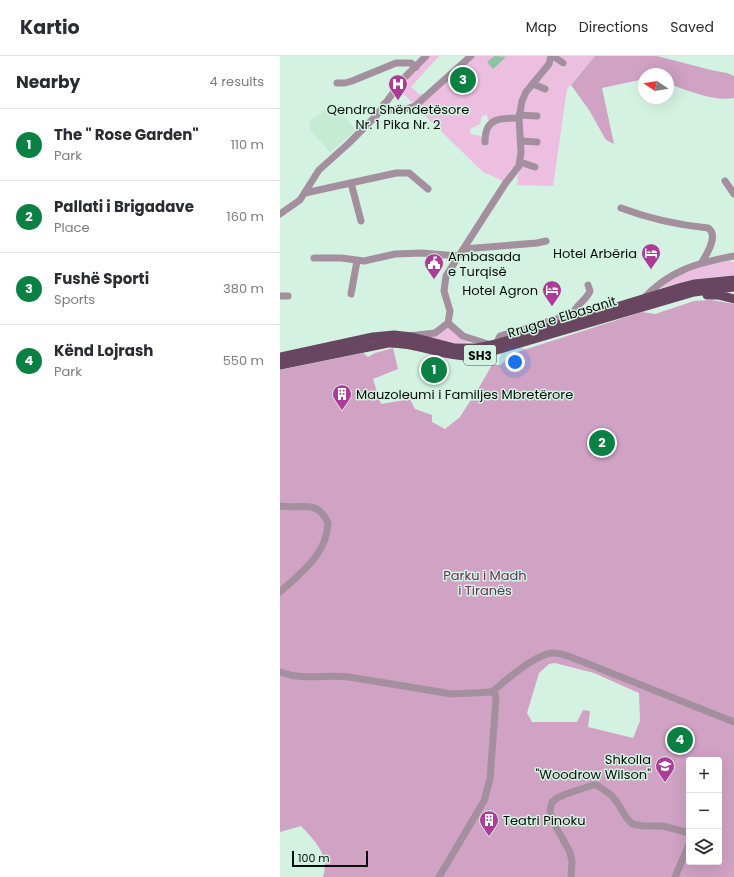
<!DOCTYPE html>
<html lang="en">
<head>
<meta charset="utf-8">
<style>
  body { margin:0; font-family:Poppins,sans-serif; background:#f2f2f3; color:#2b2b33 }
  .controls { position:absolute; right:12px; bottom:12px; display:grid; overflow:hidden; border-radius:4px; box-shadow:0 4px 16px #0002 }
  .controls button { width:36px; height:36px; display:grid; place-items:center; padding:0; border:0; border-bottom:1px solid #e1e1e2; background:#fff; color:#2b2b33; font:20px sans-serif }
  .compass { position:absolute; left:358px; top:12px; width:36px; height:36px; border-radius:50%; background:#fff; box-shadow:0 4px 16px #0002; rotate:282deg }
  .scale { position:absolute; left:12px; bottom:10px; width:76px; box-sizing:border-box; padding-left:4px; border:2px solid #050e09; border-top:0; font-size:11px; line-height:14px; white-space:nowrap; color:#050e09; -webkit-text-stroke:3px #d4f2e1; paint-order:stroke }
  .you { position:absolute; left:235px; top:306px; width:14px; height:14px; margin:-10px; border:3px solid #fff; border-radius:50%; background:#1a73e8; box-shadow:0 0 0 6px #1a73e833 }
  .badge { display:grid; place-items:center; width:26px; height:26px; border-radius:50%; background:#0b8043; color:#fff; font-size:13px; font-weight:700 }
  .pin { position:absolute; translate:-50% -50%; border:2px solid #fff; box-shadow:0 1px 4px #0006 }
  .list { margin:0; padding:0; list-style:none }
  h2 { display:flex; justify-content:space-between; align-items:center; height:52px; margin:0; padding:0 16px; font-size:17px }
  h2 small { font-size:13px; font-weight:400; color:#7c7c81 }
  .list li { display:grid; grid-template-columns:26px 1fr auto; gap:12px; align-items:center; box-sizing:border-box; height:72px; padding:0 16px; border-top:1px solid #e1e1e2 }
  .list b { display:block; font-size:15px; white-space:nowrap }
  .list p { margin:0; font-size:13px; white-space:nowrap; color:#7c7c81 }
  .list em { font-size:13px; font-style:normal; color:#7c7c81 }
  .icon { flex:none; width:22px; height:22px; fill:none; stroke:currentColor; stroke-width:2; stroke-linecap:round; stroke-linejoin:round }
  .map { position:relative; flex:none; width:454px; height:821px; overflow:hidden }
  header { display:flex; align-items:center; gap:24px; box-sizing:border-box; height:56px; padding:0 20px; background:#fff; border-bottom:1px solid #e1e1e2 }
  header strong { font-size:19px }
  nav { display:flex; gap:22px; margin-inline-start:auto; font-size:14px }
  main { display:flex }
  aside { flex:1; background:#fff }
  .map>svg:first-child { display:block }
</style>
</head>
<body>
<header>
<strong>Kartio</strong>
<nav><a>Map</a><a>Directions</a><a>Saved</a></nav>
</header>
<main>
<aside>
<h2>Nearby<small>4 results</small></h2>
<ul class="list">
<li><span class="badge">1</span><div><b>The &quot; Rose Garden&quot;</b><p>Park</p></div><em>110 m</em></li>
<li><span class="badge">2</span><div><b>Pallati i Brigadave</b><p>Place</p></div><em>160 m</em></li>
<li><span class="badge">3</span><div><b>Fushë Sporti</b><p>Sports</p></div><em>380 m</em></li>
<li><span class="badge">4</span><div><b>Kënd Lojrash</b><p>Park</p></div><em>550 m</em></li>
</ul>
</aside>
<div class="map">
<svg width="454" height="821" viewBox="0 0 454 821">
  <rect width="100%" height="100%" fill="#d4f2e1"/>
  <polygon fill="#c5ebd5" points="55,48 75,74 50,97 43,88 32,77 29,70 31,64"/>
  <g fill="#ecbfe0">
    <polygon points="150,0 159,0 131,31 140,39 142,37 144,39 134,48 118,33"/>
    <path d="M195 0H268L267 6 237 57 209 65 208 64 207 59 202 60 200 68 190 73V78L201 80 204 90 208 89C210 67 214 67 235 65L237 67 239 98 236 109 223 126 219 123 203 116 137 52Z"/>
    <path d="M276 0H315L287 33 273 130 237 129 238 124 237 121 243 109 242 63H259V59L244 57C243 41 254 32 263 21 268 15 271 10 274 4L283 12 285 11Z"/>
    <path d="M448 205 454 206V219L415 223 380 232C397 216 426 209 448 205Z"/>
    <polygon points="168,271 196,286 176,287 149,281"/>
  </g>
  <g fill="#d0a2c4" fill-rule="evenodd">
    <path d="M315 0H377L431 14 447 17 454 20V42C433 46 408 34 388 28V18H364V23L322 32 334 88 326 84 309 54 291 29Z"/>
    <path d="M431 244 454 248V821H43C50 799 35 785 21 770L0 776V314L83 297 88 301 95 297 113 292 118 313 93 323 101 348 130 343 135 353 152 359V366L165 373 180 361 201 328 212 309H221L226 303 228 299 362 256 375 258 414 245ZM275 607 314 617 359 637 360 665 353 682 308 671 310 655 303 654 297 666H252L247 657 259 617 269 608ZM409 704H439V806H409Z"/>
  </g>
  <polygon fill="#8cc3a5" points="214,0 226,1 213,13 207,6"/>
  <g fill="none" stroke-linecap="round" stroke-linejoin="round">
    <g stroke="#a48f9e" stroke-width="7">
      <polyline points="273,0 283,7"/>
      <polyline points="57,27 65,27 72,25 116,7 131,7 136,11"/>
      <polyline points="253,28 265,33"/>
      <polyline points="104,48 110,54 126,53 135,50 191,0"/>
      <polyline points="239,59 257,60"/>
      <polyline points="241,85 257,86"/>
      <path d="M205 86C205 62 219 62 239 62"/>
      <polyline points="240,106 255,111"/>
      <polyline points="445,125 454,138"/>
      <polyline points="71,127 81,165"/>
      <polyline points="25,137 116,117 129,117 148,133"/>
      <path d="M341 152C370 163 398 169 428 172 439 179 427 198 422 206"/>
      <polyline points="0,158 20,144 39,114 68,88 96,60 124,22 146,0"/>
      <polyline points="184,193 257,187 266,185"/>
      <polyline points="34,202 61,202 84,205 115,198 142,197 178,200"/>
      <polyline points="71,238 77,205"/>
      <polyline points="0,240 8,240"/>
      <path d="M363 243C390 214 417 207 454 200"/>
      <path d="M294 263C290 251 306 246 310 235L308 229"/>
      <polyline points="168,267 183,280 211,289"/>
      <polyline points="129,280 155,277 168,267 170,255 164,235 166,220 225,128 239,110 241,96 239,62 242,45 246,36 269,8 271,0"/>
      <polyline points="216,288 220,280 293,258"/>
      <path d="M0 450C21 454 37 442 48 467 47 498 21 517 0 536"/>
      <path d="M0 616C24 625 45 618 69 621L172 638 212 636 215 638 216 642 210 723 204 745 159 821"/>
      <path d="M212 636C226 624 256 597 274 597 283 597 293 602 301 605L454 666"/>
      <polyline points="291,821 292,806 290,796 272,764 270,754 272,746 277,742 286,738 313,729 317,729 331,739 337,746 346,761 352,768 363,770 383,770 406,776 409,778"/>
      <polyline points="395,821 409,788"/>
    </g>
    <g stroke="#684660" stroke-width="9">
      <polyline points="427,239 438,239 454,243"/>
      <polyline points="0,301 93,281 114,279 132,281 175,292 197,292 216,288 402,231 414,228 454,224"/>
      <path d="M0 309 108 287C138 286 166 302 196 300L414 236 454 231"/>
    </g>
  </g>
  <defs>
    <symbol id="hospital-pin" viewBox="-11 -11 22 30"><path d="M0 17L-7.5 6A9.5 9.5 0 1 1 7.5 6Z" fill="#ac3c98" stroke="#d4f2e1"/><path d="M-5-5h3v3.5h4V-5h3V5h-3V1.5h-4V5h-3Z" fill="#fff"/></symbol>
    <symbol id="hotel-pin" viewBox="-11 -11 22 30"><path d="M0 17L-7.5 6A9.5 9.5 0 1 1 7.5 6Z" fill="#ac3c98" stroke="#d4f2e1"/><path d="M-6-4.5h1.5V1H6V5H4.5V3h-9V5H-6ZM-4 0a1.8 1.8 0 1 1 3.6 0ZM.5 0V-2.5h3Q6-2.5 6 0Z" fill="#fff"/></symbol>
    <symbol id="civic-pin" viewBox="-11 -11 22 30"><path d="M0 17L-7.5 6A9.5 9.5 0 1 1 7.5 6Z" fill="#ac3c98" stroke="#d4f2e1"/><path d="M-.6-6.5H3V-4.5H.6V-3L4-1V1h2V6H-6V1h2V-1L-.6-3ZM-1.2 2.5V6h2.4V2.5Z" fill="#fff"/></symbol>
    <symbol id="building-pin" viewBox="-11 -11 22 30"><path d="M0 17L-7.5 6A9.5 9.5 0 1 1 7.5 6Z" fill="#ac3c98" stroke="#d4f2e1"/><path d="M-4-6H4V6H1V3H-1V6H-4ZM-2.5-4.3h1.7v1.8h-1.7ZM.8-4.3h1.7v1.8H.8ZM-2.5-1h1.7V.8h-1.7ZM.8-1h1.7V.8H.8Z" fill="#fff"/></symbol>
    <symbol id="school-pin" viewBox="-11 -11 22 30"><path d="M0 17L-7.5 6A9.5 9.5 0 1 1 7.5 6Z" fill="#ac3c98" stroke="#d4f2e1"/><path d="M0-5L7-2L0 1L-7-2ZM-4 1L0 2.5L4 1V4Q0 6-4 4Z" fill="#fff"/></symbol>
  </defs>
  <g fill-rule="evenodd">
    <use href="#hospital-pin" x="107" y="17" width="22" height="30"/>
    <use href="#hotel-pin" x="360" y="186" width="22" height="30"/>
    <use href="#civic-pin" x="143" y="196" width="22" height="30"/>
    <use href="#hotel-pin" x="261" y="223" width="22" height="30"/>
    <use href="#building-pin" x="51" y="327" width="22" height="30"/>
    <use href="#school-pin" x="374" y="699" width="22" height="30"/>
    <use href="#building-pin" x="198" y="753" width="22" height="30"/>
  </g>
  <g text-anchor="middle" dominant-baseline="central" stroke-width="3" stroke-linejoin="round" paint-order="stroke">
    <rect fill="#d4f2e1" stroke="#43524a" stroke-width="1" x="184" y="289" width="32" height="20" rx="3"/>
    <g font-size="12" font-weight="bold" fill="#050e09">
      <text x="200" y="299">SH3</text>
    </g>
    <g font-size="13" fill="#050e09" stroke="#d4f2e1" text-anchor="end">
      <text x="118" y="53" text-anchor="middle">Qendra Shëndetësore<tspan x="118" dy="15">Nr. 1 Pika Nr. 2</tspan></text>
      <text x="357" y="197">Hotel Arbëria</text>
      <text x="168" y="200" text-anchor="start">Ambasada<tspan x="168" dy="15">e Turqisë</tspan></text>
      <text x="258" y="234">Hotel Agron</text>
      <text x="76" y="338" text-anchor="start">Mauzoleumi i Familjes Mbretërore</text>
      <text x="371" y="703">Shkolla<tspan x="371" dy="15">"Woodrow Wilson"</tspan></text>
      <text x="223" y="764" text-anchor="start">Teatri Pinoku</text>
    </g>
    <g font-size="13" fill="#050e09" stroke="#d4f2e1">
      <text transform="translate(282 261) rotate(-17)">Rruga e Elbasanit</text>
    </g>
    <g font-size="13" fill="#68305d" stroke="#d4f2e1">
      <text x="205" y="519">Parku i Madh<tspan x="205" dy="15">i Tiranës</tspan></text>
    </g>
  </g>
</svg>
<div class="controls">
<button>+</button>
<button>−</button>
<button><svg class="icon" aria-label="layers" viewBox="0 0 24 24"><path d="M12 4l9 5-9 5-9-5zM3 14l9 5 9-5"/></svg></button>
</div>
<svg class="compass" viewBox="-18 -18 36 36"><path d="M0-13l5 13h-10z" fill="#e53935"/><path d="M0 13l5-13h-10z" fill="#7c7c81"/></svg>
<div class="scale">100 m</div>
<div class="you"></div>
<div class="pin badge" style="left:154px;top:314px">1</div>
<div class="pin badge" style="left:322px;top:387px">2</div>
<div class="pin badge" style="left:183px;top:24px">3</div>
<div class="pin badge" style="left:400px;top:684px">4</div>
</div>
</main>
</body>
</html>
